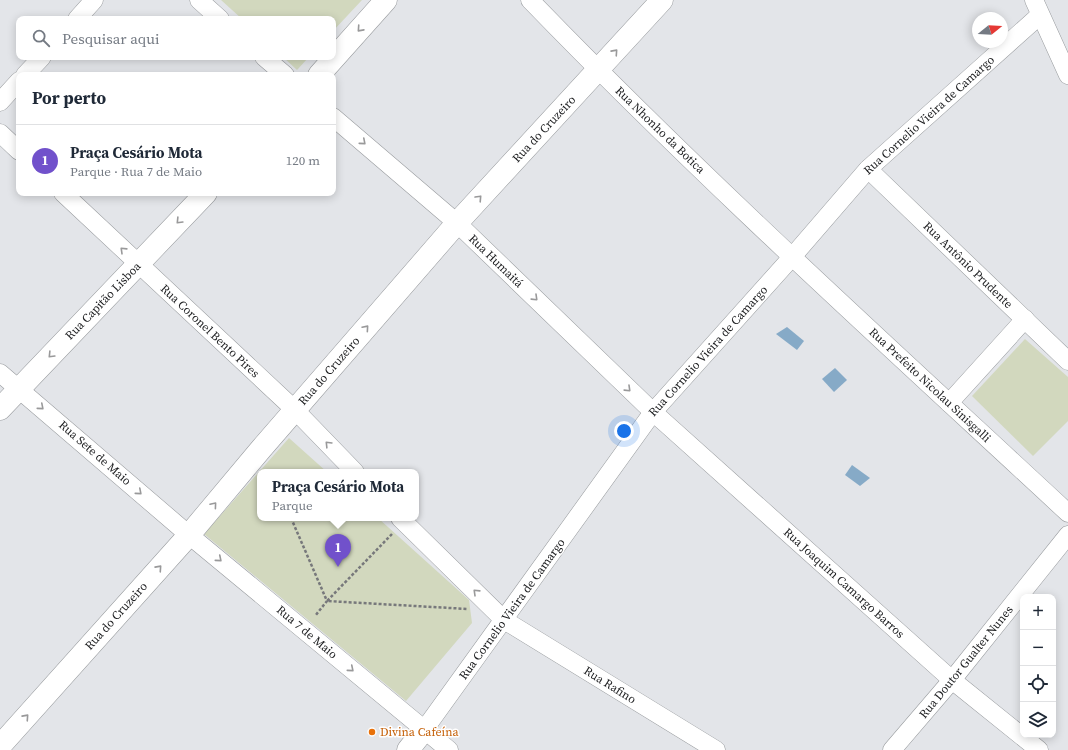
<!DOCTYPE html>
<html lang="pt">
<head>
<meta charset="utf-8">
<style>
  body { margin:0; font-family:"Source Serif 4",serif; background:#f6f6f7; color:#1f2937 }
  .controls { position:absolute; right:12px; bottom:12px; display:grid; overflow:hidden; border-radius:8px; box-shadow:0 2px 10px #0003 }
  .controls button { width:36px; height:36px; display:grid; place-items:center; padding:0; border:0; border-bottom:1px solid #e0e1e3; background:#fff; color:#1f2937; font:20px sans-serif }
  .compass { position:absolute; left:972px; top:12px; width:36px; height:36px; border-radius:50%; background:#fff; box-shadow:0 2px 10px #0003; rotate:72deg }
  .you { position:absolute; left:624px; top:431px; width:14px; height:14px; margin:-10px; border:3px solid #fff; border-radius:50%; background:#1a73e8; box-shadow:0 0 0 6px #1a73e833 }
  .badge { display:grid; place-items:center; width:26px; height:26px; border-radius:50%; background:#7151cb; color:#fff; font-size:13px; font-weight:700 }
  .pin { position:absolute; translate:-50% -33px; filter:drop-shadow(0 1px 2px #0008) }
  .pin::after { content:''; position:absolute; top:21px; width:14px; height:12px; background:inherit; clip-path:polygon(0 0,100% 0,50% 100%) }
  .popup { position:absolute; left:257px; top:469px; width:162px; height:52px; box-sizing:border-box; display:grid; place-content:center; border-radius:8px; background:#fff; filter:drop-shadow(0 1px 3px #0005); font-size:13px; white-space:nowrap; color:#747a83 }
  .popup b { font-size:15px; color:#1f2937 }
  .popup::after { content:''; position:absolute; left:50%; top:100%; margin-left:-8px; border:8px solid transparent; border-top-color:#fff }
  .list { margin:0; padding:0; list-style:none }
  h2 { display:flex; justify-content:space-between; align-items:center; height:52px; margin:0; padding:0 16px; font-size:17px }
  h2 small { font-size:13px; font-weight:400; color:#747a83 }
  .list li { display:grid; grid-template-columns:26px 1fr auto; gap:12px; align-items:center; box-sizing:border-box; height:72px; padding:0 16px; border-top:1px solid #e0e1e3 }
  .list b { display:block; font-size:15px; white-space:nowrap }
  .list p { margin:0; font-size:13px; white-space:nowrap; color:#747a83 }
  .list em { font-size:13px; font-style:normal; color:#747a83 }
  .icon { flex:none; width:22px; height:22px; fill:none; stroke:currentColor; stroke-width:2; stroke-linecap:round; stroke-linejoin:round }
  .map { position:relative; flex:none; width:1068px; height:750px; overflow:hidden }
  .search { position:absolute; background:#fff; box-shadow:0 2px 10px #0003; left:16px; top:16px; width:320px; height:44px; display:flex; align-items:center; gap:10px; box-sizing:border-box; padding:0 14px; border-radius:8px; color:#747a83; font-size:15px }
  .panel { position:absolute; background:#fff; box-shadow:0 2px 10px #0003; left:16px; top:72px; width:320px; height:124px; border-radius:8px }
  .map>svg:first-child { display:block }
</style>
</head>
<body>
<div class="map">
<svg width="1068" height="750" viewBox="0 0 1068 750">
  <rect width="100%" height="100%" fill="#e3e5e9"/>
  <g fill="#d2d8be">
    <polygon points="221,0 362,0 333,31 333,19 242,19"/>
    <polygon points="283,57 309,57 297,70"/>
    <polygon points="1025,339 1068,377 1068,421 1033,456 972,396"/>
    <polygon points="289,438 327,472 260,472 260,518 378,518 469,600 472,623 406,701 204,534"/>
  </g>
  <g fill="#86aac7">
    <polygon points="787,327 804,341 797,350 776,334"/>
    <polygon points="835,368 847,380 834,392 822,379"/>
    <polygon points="852,465 870,478 860,486 845,475"/>
  </g>
  <g fill="none" stroke-linecap="round" stroke-linejoin="round">
    <defs>
      <g id="minor">
        <polyline points="199,0 220,19"/>
        <path d="M530 0C702 178 886 344 1068 513"/>
        <polyline points="1034,0 1068,75"/>
        <polyline points="77,19 94,0"/>
        <polyline points="264,57 285,75"/>
        <polyline points="25,75 42,57"/>
        <polyline points="0,102 19,81"/>
        <polyline points="333,117 457,223 653,412 952,680 1039,750"/>
        <polyline points="0,133 19,151"/>
        <polyline points="868,169 1068,361"/>
        <polyline points="63,193 295,410 355,472"/>
        <polyline points="0,373 189,535 449,750"/>
        <polyline points="949,403 1025,319"/>
        <polyline points="400,518 504,620 716,750"/>
        <polyline points="424,730 653,412 792,257 868,169 1040,15"/>
        <polyline points="892,750 952,680 1068,535"/>
      </g>
      <g id="tertiary">
        <polyline points="319,75 386,0"/>
        <polyline points="0,409 206,193"/>
        <polyline points="0,746 189,535 261,449 457,223 662,0"/>
        <polyline points="408,750 424,730"/>
      </g>
    </defs>
    <use href="#minor" stroke="#989b9e" stroke-width="19"/>
    <use href="#tertiary" stroke="#989b9e" stroke-width="23"/>
    <g stroke="#77787b" stroke-width="2.5" stroke-dasharray="3 2" stroke-linecap="butt">
      <polyline points="291,518 327,601 315,616"/>
      <polyline points="392,534 327,601 468,609"/>
    </g>
    <use href="#minor" stroke="#fff" stroke-width="18"/>
    <use href="#tertiary" stroke="#fff" stroke-width="22"/>
  </g>
  <defs><path id="oneway-chevron" d="M-2-3.5L2.5 0L-2 3.5" fill="none" stroke-width="1.6" stroke-linecap="round" stroke-linejoin="round"/></defs>
  <g stroke="#99999a">
    <use href="#oneway-chevron" transform="translate(360 29) rotate(132)"/>
    <use href="#oneway-chevron" transform="translate(615 52) rotate(-48)"/>
    <use href="#oneway-chevron" transform="translate(363 142) rotate(41)"/>
    <use href="#oneway-chevron" transform="translate(479 198) rotate(-47)"/>
    <use href="#oneway-chevron" transform="translate(179 221) rotate(134)"/>
    <use href="#oneway-chevron" transform="translate(123 250) rotate(-136)"/>
    <use href="#oneway-chevron" transform="translate(535 298) rotate(44)"/>
    <use href="#oneway-chevron" transform="translate(366 328) rotate(-49)"/>
    <use href="#oneway-chevron" transform="translate(51 355) rotate(134)"/>
    <use href="#oneway-chevron" transform="translate(628 389) rotate(44)"/>
    <use href="#oneway-chevron" transform="translate(41 407) rotate(41)"/>
    <use href="#oneway-chevron" transform="translate(328 444) rotate(-134)"/>
    <use href="#oneway-chevron" transform="translate(139 492) rotate(41)"/>
    <use href="#oneway-chevron" transform="translate(214 505) rotate(-50)"/>
    <use href="#oneway-chevron" transform="translate(219 559) rotate(40)"/>
    <use href="#oneway-chevron" transform="translate(159 568) rotate(-48)"/>
    <use href="#oneway-chevron" transform="translate(476 592) rotate(-136)"/>
    <use href="#oneway-chevron" transform="translate(351 669) rotate(40)"/>
    <use href="#oneway-chevron" transform="translate(26 717) rotate(-48)"/>
  </g>
  <circle fill="#e8710a" stroke="#fff" stroke-width="1.5" cx="372" cy="732" r="4"/>
  <g text-anchor="middle" dominant-baseline="central" stroke-width="3" stroke-linejoin="round" paint-order="stroke">
    <g font-size="12" fill="#1c1d1f" stroke="#fff">
      <text transform="translate(929 115) rotate(-42)">Rua Cornelio Vieira de Camargo</text>
      <text transform="translate(544 129) rotate(-47)">Rua do Cruzeiro</text>
      <text transform="translate(660 130) rotate(44)">Rua Nhonho da Botica</text>
      <text transform="translate(496 261) rotate(44)">Rua Humaitá</text>
      <text transform="translate(968 265) rotate(44)">Rua Antônio Prudente</text>
      <text transform="translate(103 301) rotate(-46)">Rua Capitão Lisboa</text>
      <text transform="translate(210 331) rotate(43)">Rua Coronel Bento Pires</text>
      <text transform="translate(708 351) rotate(-48)">Rua Cornelio Vieira de Camargo</text>
      <text transform="translate(329 371) rotate(-49)">Rua do Cruzeiro</text>
      <text transform="translate(930 385) rotate(43)">Rua Prefeito Nicolau Sinisgalli</text>
      <text transform="translate(95 453) rotate(41)">Rua Sete de Maio</text>
      <text transform="translate(844 583) rotate(42)">Rua Joaquim Camargo Barros</text>
      <text transform="translate(512 609) rotate(-54)">Rua Cornelio Vieira de Camargo</text>
      <text transform="translate(116 616) rotate(-48)">Rua do Cruzeiro</text>
      <text transform="translate(307 632) rotate(40)">Rua 7 de Maio</text>
      <text transform="translate(966 662) rotate(-51)">Rua Doutor Gualter Nunes</text>
      <text transform="translate(610 685) rotate(32)">Rua Rafino</text>
    </g>
    <g font-size="12" fill="#c56008" stroke="#fff" text-anchor="start">
      <text x="380" y="732">Divina Cafeína</text>
    </g>
  </g>
</svg>
<div class="controls">
<button>+</button>
<button>−</button>
<button><svg class="icon" aria-label="locate" viewBox="0 0 24 24"><circle cx="12" cy="12" r="6"/><path d="M12 2v4M12 18v4M2 12h4M18 12h4"/></svg></button>
<button><svg class="icon" aria-label="layers" viewBox="0 0 24 24"><path d="M12 4l9 5-9 5-9-5zM3 14l9 5 9-5"/></svg></button>
</div>
<svg class="compass" viewBox="-18 -18 36 36"><path d="M0-13l5 13h-10z" fill="#e53935"/><path d="M0 13l5-13h-10z" fill="#747a83"/></svg>
<div class="you"></div>
<div class="pin badge" style="left:338px;top:567px">1</div>
<div class="popup"><b>Praça Cesário Mota</b>Parque</div>
<div class="search"><svg class="icon" aria-label="search" viewBox="0 0 24 24"><circle cx="10" cy="10" r="6"/><path d="M15 15l6 6"/></svg>Pesquisar aqui</div>
<section class="panel">
<h2>Por perto<small></small></h2>
<ul class="list">
<li><span class="badge">1</span><div><b>Praça Cesário Mota</b><p>Parque · Rua 7 de Maio</p></div><em>120 m</em></li>
</ul>
</section>
</div>
</body>
</html>
